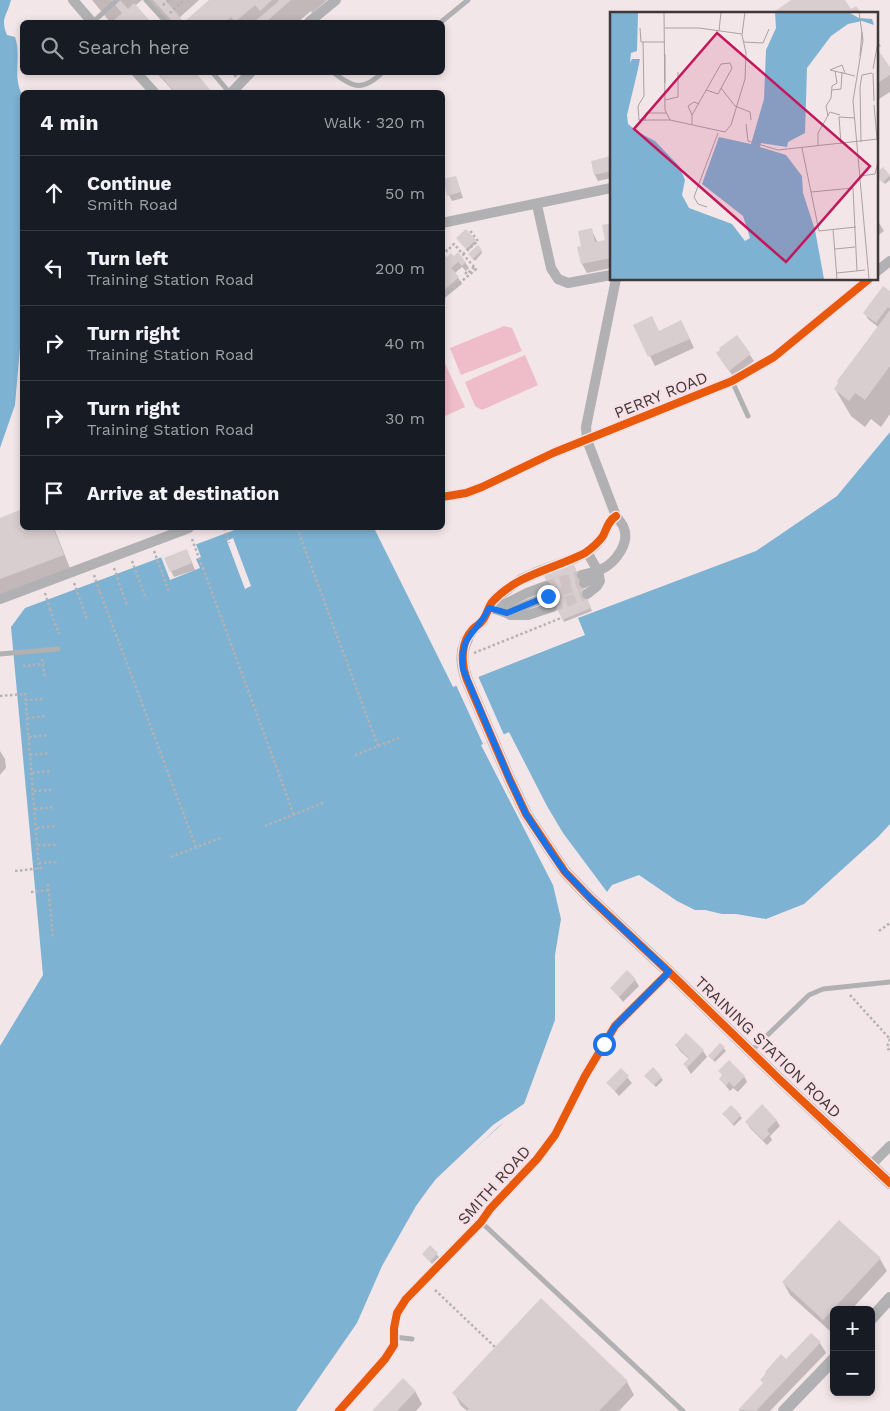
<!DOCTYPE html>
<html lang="en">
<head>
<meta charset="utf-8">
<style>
  body { margin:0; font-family:"Work Sans",sans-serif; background:#20242c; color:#f1f3f6 }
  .controls { position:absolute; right:15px; bottom:15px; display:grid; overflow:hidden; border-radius:8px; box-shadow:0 2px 8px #0003 }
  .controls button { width:45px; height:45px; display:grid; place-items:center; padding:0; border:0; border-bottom:1px solid #363941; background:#171b24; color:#f1f3f6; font:25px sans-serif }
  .stop { position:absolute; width:15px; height:15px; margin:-11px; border:4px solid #1a73e8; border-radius:50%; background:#fff }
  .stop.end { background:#1a73e8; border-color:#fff; box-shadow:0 1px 5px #0008 }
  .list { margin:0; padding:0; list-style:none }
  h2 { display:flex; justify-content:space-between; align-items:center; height:65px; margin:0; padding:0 20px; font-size:21px }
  h2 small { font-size:16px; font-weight:400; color:#9ea1a6 }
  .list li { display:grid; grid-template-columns:32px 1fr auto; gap:15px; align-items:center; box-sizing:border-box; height:75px; padding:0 20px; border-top:1px solid #363941 }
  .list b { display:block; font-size:19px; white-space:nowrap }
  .list p { margin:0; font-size:16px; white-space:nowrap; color:#9ea1a6 }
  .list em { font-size:16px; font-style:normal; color:#9ea1a6 }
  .icon { flex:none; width:28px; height:28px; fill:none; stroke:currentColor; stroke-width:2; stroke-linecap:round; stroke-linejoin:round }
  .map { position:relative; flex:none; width:890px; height:1411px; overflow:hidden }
  .search { position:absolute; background:#171b24; box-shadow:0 2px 8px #0003; left:20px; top:20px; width:425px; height:55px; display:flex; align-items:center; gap:12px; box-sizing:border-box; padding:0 18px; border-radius:8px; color:#9ea1a6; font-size:19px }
  .panel { position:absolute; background:#171b24; box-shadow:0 2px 8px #0003; left:20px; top:90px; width:425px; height:440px; border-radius:8px }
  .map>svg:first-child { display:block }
</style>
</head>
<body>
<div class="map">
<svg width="890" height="1411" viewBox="0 0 890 1411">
  <rect width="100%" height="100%" fill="#f3e6e9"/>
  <g fill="#efbcca">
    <polygon points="504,326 512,328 522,351 461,375 450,348"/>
    <polygon points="525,355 538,385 482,410 475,406 465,382"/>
    <polygon points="443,359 465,407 443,417 442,417"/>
  </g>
  <g fill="#7eb2d3">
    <path d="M0 0H11C7 16 0 18 7 35L15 37C22 57 12 73 22 95V325L15 405 0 448Z"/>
    <polygon points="890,432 890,824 878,837 804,904 766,919 736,914 722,914 705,910 695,910 677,901 639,875 612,885 607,892 563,833 547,806 509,732 481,745 553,885 561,919 555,955 555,1020 524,1104 435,1185 405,1228 365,1310 341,1350 299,1411 0,1411 0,1046 43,975 11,627 25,608 240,528 374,528 453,687 585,635 578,618 756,551 837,496"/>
  </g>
  <g fill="#f3e6e9">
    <polygon points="233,538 251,586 245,589 227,541"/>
    <polygon points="196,544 201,557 196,559 200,568 170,580 161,557"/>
    <polygon points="478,676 504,735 483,744 456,685"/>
    <polygon points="528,1101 526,1106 498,1127 436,1186 407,1229 390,1261 367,1311 343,1352 302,1411 296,1411 357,1323 382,1266 416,1206 429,1188 436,1179 493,1125"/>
  </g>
  <g fill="#0003">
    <polygon points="92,0 142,0 135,6 149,22 110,22"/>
    <polygon points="149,0 199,0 179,18 183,22 169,22"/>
    <polygon points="211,0 327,0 312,13 311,11 298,22 185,22"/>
    <polygon points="876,39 881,46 876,49 890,70 890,92 876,101"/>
    <polygon points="156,72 193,72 210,92 174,92"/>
    <polygon points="231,72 241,72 235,78"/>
    <polygon points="611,157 611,178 598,181 595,175 592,162"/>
    <polygon points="883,169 890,177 890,180 885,184 878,177"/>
    <polygon points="456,177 463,198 452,201 449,195"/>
    <polygon points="876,218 884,231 876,237"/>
    <polygon points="611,224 611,268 587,273 582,264 578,248 583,247 591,229 598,243 606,241 603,226"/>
    <polygon points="466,231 476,243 468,251 459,241"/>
    <polygon points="481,250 482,253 475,261 471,257"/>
    <polygon points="442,253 447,258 454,257 465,262 469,268 466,271 462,267 455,273 462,284 442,300"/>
    <polygon points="890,292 890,414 881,427 871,419 865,427 851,416 835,389 878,327 868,319 865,313"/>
    <polygon points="652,318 659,332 686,331 694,348 655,366 635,326"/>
    <polygon points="737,336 754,361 733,376 721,360"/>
    <polygon points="22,510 22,528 54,528 70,568 0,594 0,519"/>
    <polygon points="190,557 195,570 174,577 171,571"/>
    <polygon points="571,558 592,611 564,622 563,619"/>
    <polygon points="0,751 5,759 6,768 0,775"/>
    <polygon points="635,980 639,986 623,1002 612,988"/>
    <polygon points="686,1035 703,1051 707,1057 691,1074 685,1065 690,1060 680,1051 676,1045"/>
    <polygon points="720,1044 726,1051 715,1062 709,1056"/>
    <polygon points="621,1070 632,1083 619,1096 608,1083"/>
    <polygon points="720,1071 744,1076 747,1082 738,1092 733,1088 730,1091 720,1079 723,1076"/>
    <polygon points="647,1078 661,1078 663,1080 656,1087"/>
    <polygon points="820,1088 824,1094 821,1098 816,1091"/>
    <polygon points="725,1116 740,1116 742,1118 734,1126"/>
    <polygon points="776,1120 780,1126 770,1136 772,1140 767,1145 750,1128 747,1122"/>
    <polygon points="430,1247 439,1257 432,1264 425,1256"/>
    <polygon points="880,1259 887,1271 851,1310 834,1310 834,1329 831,1332 790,1295 783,1282"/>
    <polygon points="541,1300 627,1382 634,1395 619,1411 467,1411 461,1406 454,1393"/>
    <polygon points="811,1335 820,1343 826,1353 770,1411 740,1411 739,1410"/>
    <polygon points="415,1391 422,1404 416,1411 373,1411"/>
  </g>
  <g fill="#d8ced0">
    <polygon points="111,0 120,0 128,9 134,3 151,22 112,22 122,13"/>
    <polygon points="153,0 167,0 166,1 184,22 209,0 272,0 260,11 255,5 235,22 231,17 225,22 173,22"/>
    <polygon points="277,0 291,0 266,22 254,22 279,1"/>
    <polygon points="791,0 845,0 851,9 856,6 862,14 771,14"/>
    <polygon points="876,47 890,67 890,75 876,84"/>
    <polygon points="157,72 195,72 212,92 175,92"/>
    <polygon points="611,156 611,171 594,175 591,161"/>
    <polygon points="883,167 890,175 883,183 876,176 876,173"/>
    <polygon points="456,176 461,192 447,196 443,179"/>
    <polygon points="611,223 611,258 581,264 577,247 581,246 578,231 592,228 595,242 605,240 602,225"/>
    <polygon points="466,229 476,240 466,249 456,238"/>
    <polygon points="478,245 482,250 473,259 468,254"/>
    <polygon points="442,252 447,257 451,253 454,256 458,252 466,262 462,266 458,262 451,268 459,277 442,292"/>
    <polygon points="883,286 890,291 890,309 888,307 876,323 863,313"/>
    <polygon points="890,310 890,366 865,400 855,393 849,401 834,389 838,383 837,381"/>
    <polygon points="652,316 659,331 681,320 690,339 648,357 633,325"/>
    <polygon points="737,335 751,354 729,371 716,353 720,350 719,348"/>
    <polygon points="22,509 22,528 53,528 64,555 0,579 0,518"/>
    <polygon points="187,549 192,563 170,572 164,558"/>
    <polygon points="570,554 591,608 562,620 540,565"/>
    <polygon points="627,970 636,979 619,997 610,988"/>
    <polygon points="686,1033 704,1050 687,1068 683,1064 689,1058 675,1045"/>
    <polygon points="720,1043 725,1047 713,1060 708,1056"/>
    <polygon points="729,1060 745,1076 734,1087 729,1082 726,1086 719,1079 722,1075 718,1071"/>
    <polygon points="653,1067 662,1077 654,1085 644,1076"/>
    <polygon points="621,1068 629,1076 615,1091 606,1083"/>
    <polygon points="762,1104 777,1120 767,1130 770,1134 763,1140 745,1122"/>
    <polygon points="731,1105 741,1115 733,1124 722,1114"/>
    <polygon points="839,1220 881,1258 823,1320 782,1282"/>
    <polygon points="430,1245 438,1253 430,1262 422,1254"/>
    <polygon points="541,1298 628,1381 599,1411 466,1411 469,1409 452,1393"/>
    <polygon points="811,1333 821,1342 756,1411 738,1410 763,1383 760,1380 766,1373 765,1372 781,1354 786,1359"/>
    <polygon points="403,1378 416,1391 397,1411 372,1411"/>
  </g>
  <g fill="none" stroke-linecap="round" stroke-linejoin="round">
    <g stroke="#cfc3c6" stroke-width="10" stroke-dasharray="10 5" stroke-linecap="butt">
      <polyline points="541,570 574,559"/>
      <polyline points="546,586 582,575"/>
      <polyline points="548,596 584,583"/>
      <polyline points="552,607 587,594"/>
    </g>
    <g stroke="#b4b2b3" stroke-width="2.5" stroke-dasharray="2.5 2.5" stroke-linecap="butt">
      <polyline points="163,5 169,0"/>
      <polyline points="170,13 184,0"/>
      <polyline points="442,246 447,251 454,244 476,269 442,298"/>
      <polyline points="463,254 478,241 469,229"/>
      <polyline points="465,272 467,274 474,267"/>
      <polyline points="224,528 229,543"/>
      <polyline points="297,528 378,746"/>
      <polyline points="192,539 203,569"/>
      <polyline points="154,551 169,592"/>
      <polyline points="132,561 146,599"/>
      <polyline points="114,568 119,582"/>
      <polyline points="203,568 294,815"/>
      <polyline points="94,575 100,593"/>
      <polyline points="74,583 87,619"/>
      <polyline points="119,583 127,605"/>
      <polyline points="100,592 196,847"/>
      <polyline points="45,593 50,609"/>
      <polyline points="50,609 59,634"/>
      <polyline points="474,653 561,618"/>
      <polyline points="42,659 45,678"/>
      <polyline points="23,666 44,664"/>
      <polyline points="25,693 39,869"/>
      <polyline points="0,696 24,694"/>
      <polyline points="25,700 44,699"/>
      <polyline points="27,718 46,716"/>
      <polyline points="29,737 48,735"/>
      <polyline points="30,755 49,753"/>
      <polyline points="355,755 399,738"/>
      <polyline points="32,773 51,771"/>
      <polyline points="34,791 53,790"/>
      <polyline points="35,809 54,807"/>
      <polyline points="265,826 323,803"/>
      <polyline points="37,828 56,826"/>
      <polyline points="38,845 58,845"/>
      <polyline points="171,857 220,838"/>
      <polyline points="39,863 59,862"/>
      <polyline points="15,871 42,868"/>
      <polyline points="48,884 53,938"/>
      <polyline points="31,892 48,890 49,892"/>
      <polyline points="879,931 890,923"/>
      <polyline points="850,995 890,1039"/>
      <polyline points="890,1039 887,1047 890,1052"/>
      <polyline points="435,1290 495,1347"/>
    </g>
    <g stroke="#b1b1b3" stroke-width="5">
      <polyline points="146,0 166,22"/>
      <polyline points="93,22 117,0"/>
      <polyline points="441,22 468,0"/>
      <polyline points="212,72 229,92"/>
      <path d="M333 72C354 89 363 91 383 72"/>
      <polyline points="732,381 748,416"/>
      <polyline points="0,654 58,649"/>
      <polyline points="751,1051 809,995 823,989 890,982"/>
      <polyline points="481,1222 683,1411"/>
      <polyline points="394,1337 412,1339"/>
    </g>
    <g stroke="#b1b1b3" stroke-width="10">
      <polyline points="73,0 92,22"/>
      <polyline points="309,22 336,0"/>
      <polyline points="136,72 154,92"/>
      <polyline points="232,92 251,72"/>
      <polyline points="537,205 551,268 558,279 568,283 611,275"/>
      <polyline points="442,223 611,188"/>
      <polyline points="876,272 890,261"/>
      <polyline points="442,497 466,493 482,487 553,453 732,381 774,357 869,279"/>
      <polyline points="587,552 598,571 600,581 597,586 587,594"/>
      <path d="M574 559C585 553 596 548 603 536 607 529 608 521 616 516"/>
      <path d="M582 575C589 573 596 572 602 569 616 562 631 542 623 526 621 522 618 519 616 516L587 440 586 427 616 279"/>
      <polyline points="584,583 593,578 598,572"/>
      <polyline points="0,599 189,528"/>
      <polyline points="489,608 495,609 527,593 546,586"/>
      <polyline points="495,609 507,613 548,596"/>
      <polyline points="510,615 528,615 552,607"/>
      <polyline points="467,639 473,630 483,621 492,602 521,579 541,570"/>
      <polyline points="871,1165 890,1146"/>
      <polyline points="339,1411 385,1359 394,1345 394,1328 397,1313 406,1299 481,1222 490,1209 537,1159 555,1135 585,1076 615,1026 669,972"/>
    </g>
    <g stroke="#b1b1b3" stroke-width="12">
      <path d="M467 639C460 653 462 666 467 680L509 778 526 814 565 872 590 898 669 972 778 1078 890 1183"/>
      <polyline points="871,1319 890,1298"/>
      <polyline points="784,1411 834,1359"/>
    </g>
    <defs>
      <g id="cycleway">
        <polyline points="442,497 466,493 482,487 553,453 732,381 774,357 869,279"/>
        <path d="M616 516C608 521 607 528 603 536 598 543 592 548 585 553 554 569 518 574 493 601 488 606 487 616 482 621 480 624 476 626 473 629 460 643 461 663 467 680L509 778 526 814 565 872 590 898 669 972 778 1078 890 1183"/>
        <polyline points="339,1411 385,1359 394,1345 394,1328 397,1313 406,1299 481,1222 490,1209 537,1159 555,1135 585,1076 615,1026 669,972"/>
      </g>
    </defs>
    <use href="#cycleway" stroke="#f8e1e6" stroke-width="11"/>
    <use href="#cycleway" stroke="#e8590c" stroke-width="8"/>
  </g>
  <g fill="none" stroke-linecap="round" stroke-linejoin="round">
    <path stroke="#1a73e8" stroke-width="6" d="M548 596 507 613 489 608C476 636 460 632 463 669L509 778 526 814 552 854 565 872 590 898 669 972 615 1026 604 1044"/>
  </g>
  <g text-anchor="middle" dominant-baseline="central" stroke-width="5" stroke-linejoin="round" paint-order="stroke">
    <g font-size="16" fill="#403739" stroke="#f8e1e6">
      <text transform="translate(661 395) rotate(-22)">PERRY ROAD</text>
      <text transform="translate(768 1047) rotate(44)">TRAINING STATION ROAD</text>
      <text transform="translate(494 1185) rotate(-48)">SMITH ROAD</text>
    </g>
  </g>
  <g transform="translate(610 12)">
    <rect width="268" height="268" fill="#f3e6e9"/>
    <path d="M0 0H28L27 39 21 41 20 51 22 47H30L19 107 28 120 45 129 69 154 75 168 72 183 79 196 122 212 135 229 140 226 133 204 92 172 109 125 141 132 154 87 156 38 166 16 165 0H238L249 6 262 7 264 13 252 9 238 12 221 24 197 56 195 121 178 130 177 135 151 131 150 135 176 143 192 164 193 181 205 218 214 267H0Z" fill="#7eb2d3"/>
    <path d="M30 49 28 83 20 102 28 120 18 112 17 103Z" fill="#f3e6e9"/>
    <path fill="none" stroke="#aba0a3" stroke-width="1" d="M54 0 55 98 60 108M249 0 253 28 243 89 259 267M30 16 31 30H55M55 16H89L132 22M109 19 111 0M33 30 34 84 28 94 29 108H60L115 120 121 113 135 67 136 41 132 23 135 0M134 30 153 31 159 17M55 42V71M250 44 252 20M263 57 268 30M220 58 245 64M220 58 232 53 235 61M263 61 264 89M111 76 125 94 140 100 141 108M222 78 231 77 232 60M55 88 68 85V60M264 93 267 127M82 103 78 94 84 90 89 92M218 104 216 94 221 86 222 74 227 71 225 59M35 109 36 101H56M82 112V103L111 52 120 51 122 56 108 82 96 78M136 112 138 129 168 138 268 127M251 130 250 75 252 63 262 61M231 132 229 105 245 106M208 134V121L220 100 230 103M192 136 209 219 246 215M250 164 265 162 268 150M201 180 243 176 247 259M97 195 88 192 84 185 108 121M223 217 227 267M225 237 245 235M227 261 255 258"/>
    <path fill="#c2185b" fill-opacity="0.15" stroke="#c2185b" stroke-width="2.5" d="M107 21 260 154 176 250 24 117Z"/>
    <rect width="268" height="268" fill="none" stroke="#403739" stroke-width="2.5"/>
  </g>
</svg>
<div class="controls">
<button>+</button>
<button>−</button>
</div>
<div class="stop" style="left:604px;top:1044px"></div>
<div class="stop end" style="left:548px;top:596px"></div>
<div class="search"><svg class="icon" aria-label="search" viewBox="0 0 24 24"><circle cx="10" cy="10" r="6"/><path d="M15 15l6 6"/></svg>Search here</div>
<section class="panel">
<h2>4 min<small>Walk · 320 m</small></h2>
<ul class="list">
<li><svg class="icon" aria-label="ahead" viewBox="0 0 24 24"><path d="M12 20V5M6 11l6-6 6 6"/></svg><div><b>Continue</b><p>Smith Road</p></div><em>50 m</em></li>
<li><svg class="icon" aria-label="left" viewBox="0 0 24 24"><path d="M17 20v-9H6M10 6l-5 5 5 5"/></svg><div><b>Turn left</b><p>Training Station Road</p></div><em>200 m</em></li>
<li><svg class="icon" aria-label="right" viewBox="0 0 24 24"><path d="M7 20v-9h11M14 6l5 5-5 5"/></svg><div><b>Turn right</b><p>Training Station Road</p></div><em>40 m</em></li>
<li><svg class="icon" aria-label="right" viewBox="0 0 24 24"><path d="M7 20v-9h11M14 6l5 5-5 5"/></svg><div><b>Turn right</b><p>Training Station Road</p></div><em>30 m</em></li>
<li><svg class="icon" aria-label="arrive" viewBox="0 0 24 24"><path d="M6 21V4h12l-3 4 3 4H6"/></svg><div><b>Arrive at destination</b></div></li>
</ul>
</section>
</div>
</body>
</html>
